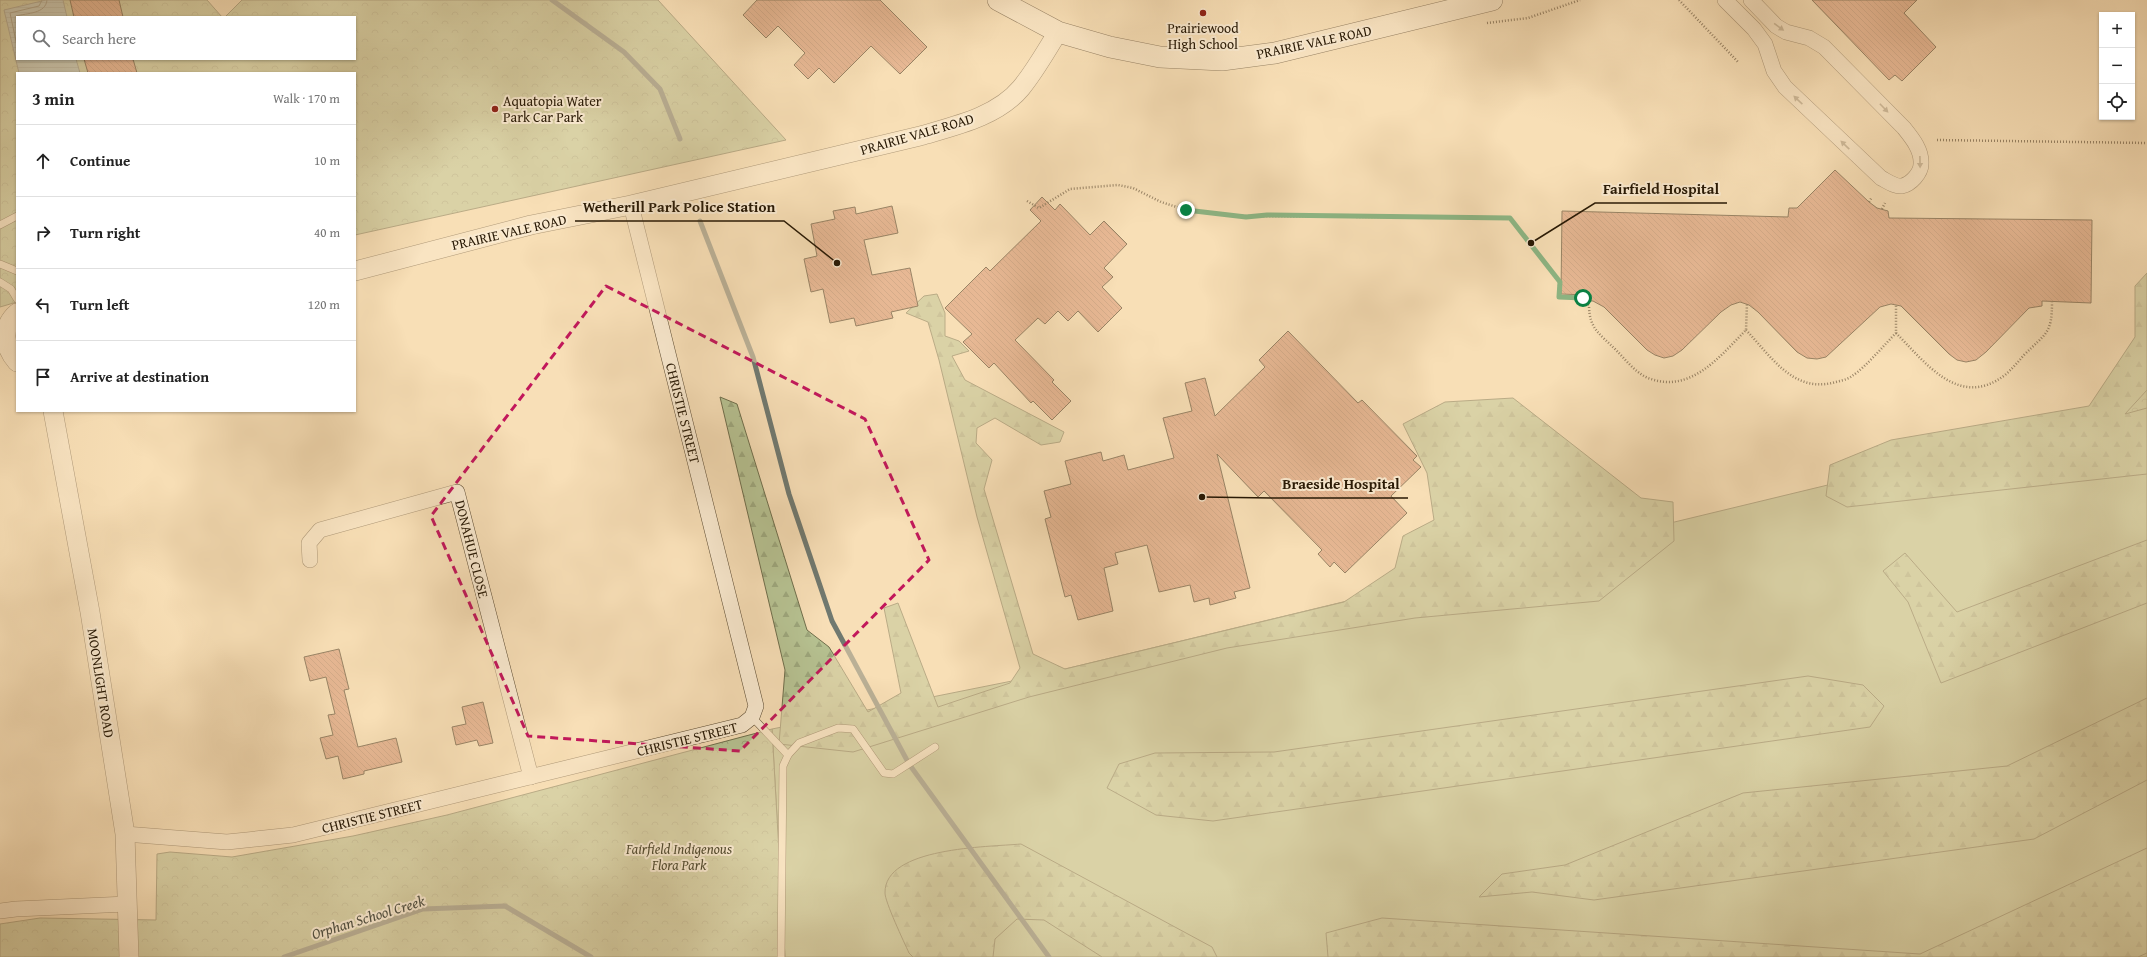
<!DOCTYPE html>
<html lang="en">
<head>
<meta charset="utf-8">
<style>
  body { margin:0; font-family:"Gentium Book Plus",serif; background:#f2f2f2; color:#222 }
  .controls { position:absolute; right:12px; top:12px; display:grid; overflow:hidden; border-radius:0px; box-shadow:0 1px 3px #0004 }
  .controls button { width:36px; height:36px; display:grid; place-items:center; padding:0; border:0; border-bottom:1px solid #e0e0e0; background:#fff; color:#222; font:20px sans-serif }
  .stop { position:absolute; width:12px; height:12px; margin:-9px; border:3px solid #0b8043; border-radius:50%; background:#fff }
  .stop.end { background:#0b8043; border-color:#fff; box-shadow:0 1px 4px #0008 }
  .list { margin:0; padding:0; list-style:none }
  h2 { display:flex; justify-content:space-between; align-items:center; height:52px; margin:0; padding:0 16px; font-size:17px }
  h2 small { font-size:13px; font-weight:400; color:#767676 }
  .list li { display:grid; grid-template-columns:26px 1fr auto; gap:12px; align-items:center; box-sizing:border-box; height:72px; padding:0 16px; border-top:1px solid #e0e0e0 }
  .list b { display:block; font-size:15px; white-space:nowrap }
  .list em { font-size:13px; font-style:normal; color:#767676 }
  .icon { flex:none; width:22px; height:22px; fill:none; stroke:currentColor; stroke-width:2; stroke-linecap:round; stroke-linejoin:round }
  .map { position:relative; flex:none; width:2147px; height:957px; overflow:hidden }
  .search { position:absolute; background:#fff; box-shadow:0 1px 3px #0004; left:16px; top:16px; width:340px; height:44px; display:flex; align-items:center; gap:10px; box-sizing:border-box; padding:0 14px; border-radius:0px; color:#767676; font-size:15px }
  .panel { position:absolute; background:#fff; box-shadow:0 1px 3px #0004; left:16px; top:72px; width:340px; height:340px; border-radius:0px }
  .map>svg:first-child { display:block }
</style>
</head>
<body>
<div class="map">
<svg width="2147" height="957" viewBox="0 0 2147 957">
  <defs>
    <pattern id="forest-firs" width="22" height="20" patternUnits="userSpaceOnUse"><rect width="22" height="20" fill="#b7c393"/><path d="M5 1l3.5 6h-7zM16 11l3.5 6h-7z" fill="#9da77d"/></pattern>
    <pattern id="park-crowns" width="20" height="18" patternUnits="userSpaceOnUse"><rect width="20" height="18" fill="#b7c393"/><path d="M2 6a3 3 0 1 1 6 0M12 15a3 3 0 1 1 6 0" fill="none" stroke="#9da77d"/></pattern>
    <pattern id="water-rules" width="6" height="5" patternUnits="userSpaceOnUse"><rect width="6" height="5" fill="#a0bab8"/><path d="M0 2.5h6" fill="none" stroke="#8a9f9d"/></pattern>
    <pattern id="building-back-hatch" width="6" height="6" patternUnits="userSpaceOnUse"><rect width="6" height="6" fill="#d28a6a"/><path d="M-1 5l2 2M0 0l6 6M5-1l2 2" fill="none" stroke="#aa7055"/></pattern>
  </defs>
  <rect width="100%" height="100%" fill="#f8dfb7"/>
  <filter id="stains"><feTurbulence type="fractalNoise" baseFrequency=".005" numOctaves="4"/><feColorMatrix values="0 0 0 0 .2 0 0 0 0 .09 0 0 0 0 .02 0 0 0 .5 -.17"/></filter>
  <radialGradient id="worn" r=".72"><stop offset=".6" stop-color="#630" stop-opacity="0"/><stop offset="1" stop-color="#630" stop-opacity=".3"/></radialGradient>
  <polygon fill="#b7c393" stroke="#6f6e4c" points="2147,408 2147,957 785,957 772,729 1032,677"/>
  <g fill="url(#forest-firs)" stroke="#6f6e4c">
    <polygon points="2147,273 2147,474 1847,507 1826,496 1830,465 1891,440 2089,406 2135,337 2135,286"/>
    <polygon points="937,294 945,313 945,336 959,341 969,351 952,356 965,380 1064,432 1060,442 1041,445 995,418 977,428 976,443 992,460 984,489 1033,654 1065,669 1344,602 1395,568 1403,536 1434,520 1427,473 1403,424 1445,402 1513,398 1641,498 1673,502 1674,541 1599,601 1415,618 1227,648 1029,697 853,752 779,744 785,670 720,397 737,404 807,630 829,647 868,712 901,693 884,608 898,603 938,707 1010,683 1020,668 977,517 939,360 928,322 906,313 924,296"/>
    <polygon points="2147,540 2147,603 1941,683 1908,602 1883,571 1905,553 1957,612"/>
    <polygon points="1808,676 1863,685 1884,706 1870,727 1213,821 1156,815 1107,788 1119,764 1155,753 1274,752"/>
    <polygon points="2147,698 2147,780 2034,839 1594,900 1532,892 1479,897 1502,874 1565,865 1743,793 2007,766"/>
    <path d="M1021 844 1212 947 1217 957H1102L1044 920 1017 919 995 939 993 957H913L909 953C904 942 885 902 885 893 884 847 988 847 1021 844Z"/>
    <polygon points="2147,848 2147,953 2138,957 1328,957 1326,933 1382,918 1920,954"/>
  </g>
  <g fill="url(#park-crowns)" stroke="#6f6e4c">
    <polygon points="0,0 207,0 222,17 17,17 17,59 355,59 355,17 225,17 242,0 658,0 786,140 355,235 355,73 17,73 17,302 0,307"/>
    <polygon points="2147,390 2147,408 2125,414"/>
    <polygon points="772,729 785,957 0,957 0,924 40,918 156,920 157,854 170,852 232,857 353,836 447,815"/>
  </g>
  <polygon fill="url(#water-rules)" stroke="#707970" points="46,0 63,0 67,17 17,17 17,59 76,59 80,73 19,73 4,10"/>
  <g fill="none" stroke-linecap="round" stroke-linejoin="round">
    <g stroke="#64695e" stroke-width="1">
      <path d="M17 24 16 16C27 13 46 14 47 0"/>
      <polyline points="17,46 10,13 39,6 42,0"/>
    </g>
    <g stroke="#707970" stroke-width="5">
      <polyline points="552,0 624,52 660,89 680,139"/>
      <polyline points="700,221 753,357 789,494 832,621 909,764 1049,957"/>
      <polyline points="284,957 423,909 505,906 591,957"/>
    </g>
  </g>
  <g fill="url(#building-back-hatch)" stroke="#271804">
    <polygon points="70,0 119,0 123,17 74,17"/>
    <polygon points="757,0 880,0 927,47 900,74 871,46 834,83 819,68 808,79 794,65 805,53 778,26 766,38 743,15"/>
    <polygon points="1812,0 1917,0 1904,13 1936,47 1902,81 1895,75 1889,80"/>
    <polygon points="84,59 133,59 137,73 88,73"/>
    <polygon points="1835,170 1869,202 1877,208 1888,211 1889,218 2092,220 2091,303 2042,301 2042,306 2029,308 1986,352 1976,360 1966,362 1957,360 1949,354 1901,306 1891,304 1880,307 1826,357 1817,359 1807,358 1797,352 1758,312 1749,305 1740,302 1731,305 1721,312 1682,350 1673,356 1664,358 1655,355 1647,350 1604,307 1593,301 1586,301 1586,295 1561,294 1562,211 1788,217 1789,208 1797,208"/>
    <polygon points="1042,197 1055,210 1060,204 1090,235 1104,221 1127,244 1104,268 1113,277 1102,287 1122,308 1098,332 1078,311 1068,321 1058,311 1045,324 1038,318 1015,340 1054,380 1052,382 1071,401 1052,420 1033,401 1031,403 994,363 989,368 963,342 972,334 945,308 986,267 990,271 1041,221 1030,210"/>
    <polygon points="892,206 898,233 864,240 872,275 910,268 918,306 891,312 893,318 856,326 854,318 830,323 823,289 811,292 804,259 817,256 811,224 835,219 833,211 855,207 856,214"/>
    <polygon points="1288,331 1358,403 1362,400 1417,456 1413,460 1421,467 1391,496 1407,513 1345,573 1334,562 1330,567 1318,554 1322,550 1264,491 1258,497 1217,454 1250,588 1234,592 1236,598 1210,605 1209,598 1194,602 1190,585 1159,592 1147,545 1115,553 1118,564 1104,568 1113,611 1078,620 1071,595 1065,597 1045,519 1051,517 1044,491 1071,484 1065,461 1101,452 1103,461 1124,455 1128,470 1174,458 1163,418 1192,411 1185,383 1205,378 1215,416 1265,367 1259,360"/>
    <polygon points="339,649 349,689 344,690 358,747 396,738 402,762 364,771 364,774 343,779 338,756 326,759 320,738 333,735 328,715 335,714 326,677 310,681 304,657"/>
    <polygon points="483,702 493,743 479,746 477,740 456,745 452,727 466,724 462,707"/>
  </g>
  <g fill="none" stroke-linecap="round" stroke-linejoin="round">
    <defs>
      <g id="service">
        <polyline points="0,225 17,216"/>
        <polyline points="0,264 17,271"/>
        <polyline points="0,282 11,289 17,299"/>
        <polyline points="752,717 788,755"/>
        <polyline points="781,957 783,766 788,755 799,743 838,728 853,729 884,773 893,774 935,747"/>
      </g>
      <g id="minor">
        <path d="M1725 0 1754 29 1765 44 1774 71 1785 87 1881 178C1887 181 1895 187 1902 186 1911 184 1921 173 1921 164 1922 150 1912 138 1904 128L1824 47 1809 38 1786 32 1776 26 1751 0"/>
        <polyline points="310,560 309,543 320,530 457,492 531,777"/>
        <polyline points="125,834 227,842 293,835 742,725 752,717 756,706 631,205"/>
        <polyline points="0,911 16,909 127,904"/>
      </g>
      <g id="tertiary">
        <path d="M355 271 531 225 631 205 920 136C954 126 997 117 1021 88 1035 71 1046 51 1058 32"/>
        <path d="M17 313C1 327 4 347 17 362"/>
        <polyline points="53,411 90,612 125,834 129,957"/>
      </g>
      <polyline id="secondary" points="998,0 1058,32 1110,47 1160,57 1222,60 1275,53 1492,0"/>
    </defs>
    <use href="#service" stroke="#5b4a31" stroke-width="8"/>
    <use href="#minor" stroke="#5b4a31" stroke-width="16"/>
    <use href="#tertiary" stroke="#5b4a31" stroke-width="20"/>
    <use href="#secondary" stroke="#271804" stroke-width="22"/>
    <g stroke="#271804" stroke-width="2.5" stroke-dasharray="1 2" stroke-linecap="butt">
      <polyline points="1679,0 1739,63"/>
      <polyline points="1487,23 1528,18 1580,0"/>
      <polyline points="1937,140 2147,143"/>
      <path d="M1027 201 1039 208 1070 189 1118 185 1133 188 1161 202 1186 210 1236 216 1510 218 1559 282V297L1583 298 1585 303 1589 305C1589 329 1600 334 1616 350 1626 360 1637 375 1651 379 1692 393 1721 355 1746 330L1747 304"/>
      <polyline points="1869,202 1872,197"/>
      <polyline points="1882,209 1885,203"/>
      <path d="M1746 330C1770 355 1792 392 1832 383 1839 381 1847 380 1852 376 1866 367 1884 345 1896 333V305"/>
      <path d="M1896 333C1925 362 1959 410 2005 375 2012 369 2018 362 2024 355 2046 333 2052 334 2052 302"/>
    </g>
    <use href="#service" stroke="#faead0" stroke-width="7"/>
    <use href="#minor" stroke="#faead0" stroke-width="15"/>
    <use href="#tertiary" stroke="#faead0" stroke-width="19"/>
    <use href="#secondary" stroke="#faead0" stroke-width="21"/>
  </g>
  <defs><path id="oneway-solid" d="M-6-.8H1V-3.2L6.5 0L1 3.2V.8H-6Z"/></defs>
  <g fill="#9b8c74">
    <use href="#oneway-solid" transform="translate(1779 27) rotate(36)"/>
    <use href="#oneway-solid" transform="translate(1798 100) rotate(-137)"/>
    <use href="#oneway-solid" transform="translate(1884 108) rotate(46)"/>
    <use href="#oneway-solid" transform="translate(1845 145) rotate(-136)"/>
    <use href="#oneway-solid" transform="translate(1920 162) rotate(89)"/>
  </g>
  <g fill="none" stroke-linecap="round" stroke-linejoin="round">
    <polyline stroke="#0b8043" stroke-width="5" points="1186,210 1246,217 1267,215 1510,218 1560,282 1559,297 1583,298"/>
  </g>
  <path d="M0 0H2147V957H0ZM606 286 865 419 929 560 740 751 528 736 431 516Z" fill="#f8dfb7" fill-opacity=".55" fill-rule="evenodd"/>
  <path fill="none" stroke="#c2185b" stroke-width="3" stroke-dasharray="8 5" stroke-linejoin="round" d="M606 286 865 419 929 560 740 751 528 736 431 516Z"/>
  <g fill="#8f2418" stroke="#faead0" stroke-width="1.5">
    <circle cx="1203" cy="13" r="4"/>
    <circle cx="495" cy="109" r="4"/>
  </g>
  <g text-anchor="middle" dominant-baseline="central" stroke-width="4" stroke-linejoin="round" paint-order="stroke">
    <g font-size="14" fill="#271804" stroke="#faead0">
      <text x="1203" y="28">Prairiewood<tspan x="1203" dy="16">High School</tspan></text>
      <text x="503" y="101" text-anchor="start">Aquatopia Water<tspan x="503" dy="16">Park Car Park</tspan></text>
    </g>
    <g font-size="14" fill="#271804" stroke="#faead0">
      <text transform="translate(1314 42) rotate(-12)">PRAIRIE VALE ROAD</text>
      <text transform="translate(917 134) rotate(-16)">PRAIRIE VALE ROAD</text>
      <text transform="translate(509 232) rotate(-13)">PRAIRIE VALE ROAD</text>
      <text transform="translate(683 413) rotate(76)">CHRISTIE STREET</text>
      <text transform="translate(472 549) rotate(76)">DONAHUE CLOSE</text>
      <text transform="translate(101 683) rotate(81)">MOONLIGHT ROAD</text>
      <text transform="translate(687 739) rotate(-14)">CHRISTIE STREET</text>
      <text transform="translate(372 816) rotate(-14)">CHRISTIE STREET</text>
    </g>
    <g font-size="14" font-style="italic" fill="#524b2f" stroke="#faead0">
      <text x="679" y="849">Fairfield Indigenous<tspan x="679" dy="16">Flora Park</tspan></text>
    </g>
    <g font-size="15" font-style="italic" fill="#515143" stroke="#faead0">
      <text transform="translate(368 917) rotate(-17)">Orphan School Creek</text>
    </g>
  </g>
  <path fill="none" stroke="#271804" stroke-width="1.5" d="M1531 243L1595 203H1727M837 263L784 221H575M1202 497L1275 498H1408"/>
  <g fill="#271804" stroke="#faead0" stroke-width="1.5">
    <circle cx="1531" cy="243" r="4"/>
    <circle cx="837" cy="263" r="4"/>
    <circle cx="1202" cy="497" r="4"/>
  </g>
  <g font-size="15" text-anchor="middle" font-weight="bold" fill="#271804" stroke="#faead0" stroke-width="4" stroke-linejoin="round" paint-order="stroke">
    <text x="1661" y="194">Fairfield Hospital</text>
    <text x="679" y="212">Wetherill Park Police Station</text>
    <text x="1341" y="489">Braeside Hospital</text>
  </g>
  <rect width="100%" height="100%" filter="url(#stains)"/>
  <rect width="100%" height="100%" fill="url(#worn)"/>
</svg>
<div class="controls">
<button>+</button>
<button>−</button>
<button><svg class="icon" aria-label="locate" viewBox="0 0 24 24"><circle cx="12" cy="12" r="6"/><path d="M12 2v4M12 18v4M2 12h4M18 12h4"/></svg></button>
</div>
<div class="stop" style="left:1583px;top:298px"></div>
<div class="stop end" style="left:1186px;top:210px"></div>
<div class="search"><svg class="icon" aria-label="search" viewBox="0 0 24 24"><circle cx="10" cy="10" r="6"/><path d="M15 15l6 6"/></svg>Search here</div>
<section class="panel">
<h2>3 min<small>Walk · 170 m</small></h2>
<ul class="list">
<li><svg class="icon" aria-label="ahead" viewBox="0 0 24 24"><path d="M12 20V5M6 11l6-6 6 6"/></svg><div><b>Continue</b></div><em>10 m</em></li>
<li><svg class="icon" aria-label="right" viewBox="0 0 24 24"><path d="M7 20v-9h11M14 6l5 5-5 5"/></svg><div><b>Turn right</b></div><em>40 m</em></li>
<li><svg class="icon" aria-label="left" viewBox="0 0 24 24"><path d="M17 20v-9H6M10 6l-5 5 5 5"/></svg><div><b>Turn left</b></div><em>120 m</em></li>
<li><svg class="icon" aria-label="arrive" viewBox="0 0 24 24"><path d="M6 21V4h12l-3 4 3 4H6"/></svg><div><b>Arrive at destination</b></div></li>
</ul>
</section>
</div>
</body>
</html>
